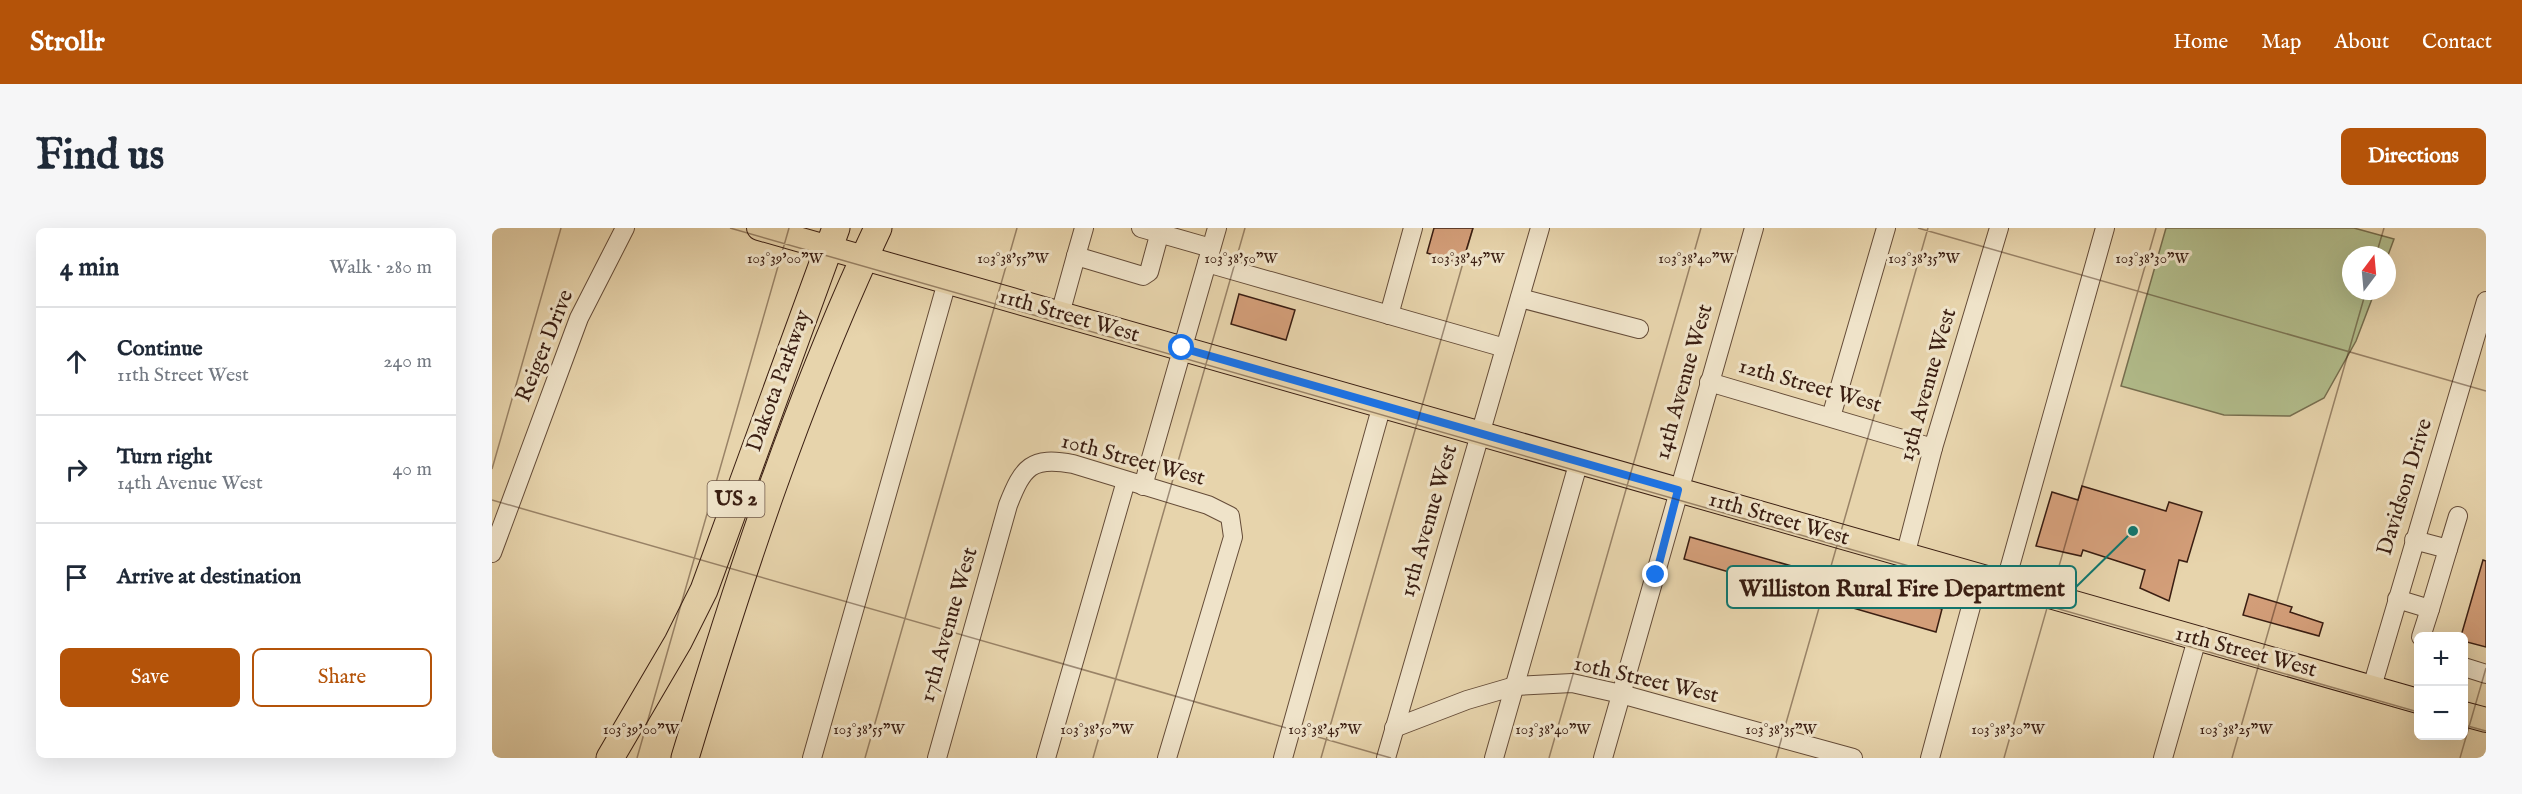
<!DOCTYPE html>
<html lang="en">
<head>
<meta charset="utf-8">
<style>
  body { margin:0; font-family:"IM FELL English",serif; background:#f6f6f7; color:#1f2937 }
  .controls { position:absolute; right:18px; bottom:18px; display:grid; overflow:hidden; border-radius:9px; box-shadow:0 6px 24px #0002 }
  .controls button { width:54px; height:54px; display:grid; place-items:center; padding:0; border:0; border-bottom:2px solid #e0e1e3; background:#fff; color:#1f2937; font:30px sans-serif }
  .compass { position:absolute; left:1850px; top:18px; width:54px; height:54px; border-radius:50%; background:#fff; box-shadow:0 6px 24px #0002; rotate:16deg }
  .stop { position:absolute; width:18px; height:18px; margin:-14px; border:4px solid #1a73e8; border-radius:50%; background:#fff }
  .stop.end { background:#1a73e8; border-color:#fff; box-shadow:0 2px 6px #0008 }
  .list { margin:0; padding:0; list-style:none }
  h2 { display:flex; justify-content:space-between; align-items:center; height:78px; margin:0; padding:0 24px; font-size:26px }
  h2 small { font-size:20px; font-weight:400; color:#747a83 }
  .list li { display:grid; grid-template-columns:39px 1fr auto; gap:18px; align-items:center; box-sizing:border-box; height:108px; padding:0 24px; border-top:2px solid #e0e1e3 }
  .list b { display:block; font-size:22px; white-space:nowrap }
  .list p { margin:0; font-size:20px; white-space:nowrap; color:#747a83 }
  .list em { font-size:20px; font-style:normal; color:#747a83 }
  .actions { display:flex; gap:12px; padding:18px 24px }
  .actions a { flex:1; padding:14px 0; border:2px solid #b45309; border-radius:9px; text-align:center; font-size:21px; color:#b45309 }
  .actions .main { background:#b45309; color:#fff }
  .icon { flex:none; width:33px; height:33px; fill:none; stroke:currentColor; stroke-width:2; stroke-linecap:round; stroke-linejoin:round }
  .map { position:relative; flex:none; width:1994px; height:530px; overflow:hidden; border-radius:9px }
  header { display:flex; align-items:center; gap:36px; box-sizing:border-box; height:84px; padding:0 30px; background:#b45309; color:#fff }
  header strong { font-size:28px }
  nav { display:flex; gap:33px; margin-inline-start:auto; font-size:21px }
  .intro { display:flex; align-items:center; justify-content:space-between; box-sizing:border-box; height:144px; padding:0 36px }
  h1 { margin:0; font-size:42px }
  .button { padding:15px 27px; border-radius:9px; background:#b45309; color:#fff; font-size:21px; font-weight:700 }
  main { display:flex; gap:36px; padding:0 36px }
  aside { flex:1; background:#fff; border-radius:9px; box-shadow:0 6px 24px #0002 }
  .map>svg:first-child { display:block }
</style>
</head>
<body>
<header>
<strong>Strollr</strong>
<nav><a>Home</a><a>Map</a><a>About</a><a>Contact</a></nav>
</header>
<div class="intro"><h1>Find us</h1><a class="button">Directions</a></div>
<main>
<aside>
<h2>4 min<small>Walk · 280 m</small></h2>
<ul class="list">
<li><svg class="icon" aria-label="ahead" viewBox="0 0 24 24"><path d="M12 20V5M6 11l6-6 6 6"/></svg><div><b>Continue</b><p>11th Street West</p></div><em>240 m</em></li>
<li><svg class="icon" aria-label="right" viewBox="0 0 24 24"><path d="M7 20v-9h11M14 6l5 5-5 5"/></svg><div><b>Turn right</b><p>14th Avenue West</p></div><em>40 m</em></li>
<li><svg class="icon" aria-label="arrive" viewBox="0 0 24 24"><path d="M6 21V4h12l-3 4 3 4H6"/></svg><div><b>Arrive at destination</b></div></li>
</ul>
<div class="actions"><a class="main">Save</a><a>Share</a></div>
</aside>
<div class="map">
<svg width="1994" height="530" viewBox="0 0 1994 530">
  <rect width="100%" height="100%" fill="#e7d4ac"/>
  <filter id="stains"><feTurbulence type="fractalNoise" baseFrequency=".00333" numOctaves="4"/><feColorMatrix values="0 0 0 0 .2 0 0 0 0 .09 0 0 0 0 .02 0 0 0 .5 -.17"/></filter>
  <radialGradient id="worn" r=".72"><stop offset=".6" stop-color="#630" stop-opacity="0"/><stop offset="1" stop-color="#630" stop-opacity=".3"/></radialGradient>
  <polygon fill="#b2bd8c" stroke="#766e4f" stroke-width="1.5" points="1674,0 1862,0 1902,11 1895,30 1895,27 1859,27 1859,63 1883,63 1864,113 1832,170 1798,188 1732,187 1629,158"/>
  <g fill="#d39e79" stroke="#3a1e12" stroke-width="1.5">
    <polygon points="942,0 981,0 970,36 935,25"/>
    <polygon points="747,66 803,82 794,112 739,96"/>
    <polygon points="1590,258 1674,283 1677,274 1710,284 1695,334 1687,332 1677,373 1648,360 1653,342 1591,322 1589,328 1544,318 1560,264 1586,272"/>
    <polygon points="1198,309 1450,381 1444,404 1192,331"/>
    <polygon points="1991,332 1994,333 1994,419 1971,413 1971,408 1969,408"/>
    <polygon points="1757,366 1800,379 1798,384 1831,395 1827,408 1751,387"/>
  </g>
  <g fill="none" stroke-linecap="round" stroke-linejoin="round">
    <defs>
      <g id="minor">
        <polyline points="649,0 719,20"/>
        <polyline points="584,28 592,0"/>
        <polyline points="715,35 1013,120"/>
        <polyline points="1028,70 1147,101"/>
        <polyline points="568,86 584,28 651,48 657,44 669,0"/>
        <polyline points="897,87 921,0"/>
        <polyline points="1217,154 1441,220"/>
        <polyline points="1339,189 1394,0"/>
        <polyline points="651,258 725,0"/>
        <polyline points="1956,321 1966,288"/>
        <polyline points="0,325 87,90 133,0"/>
        <polyline points="1413,328 1441,220 1507,0"/>
        <polyline points="1513,356 1613,0"/>
        <polyline points="1905,371 1938,381 1956,321 1922,312"/>
        <polyline points="1929,409 1938,381"/>
        <polyline points="1972,439 1994,446"/>
        <polyline points="1880,459 1994,73"/>
        <polyline points="902,500 975,472 1023,458 1080,455 1129,466 1361,530"/>
        <polyline points="320,530 455,54"/>
        <path d="M445 530 516 277C531 239 539 228 581 236L716 277 738 288 741 309 675 530"/>
        <polyline points="554,530 634,253"/>
        <polyline points="791,530 890,177"/>
        <polyline points="894,530 1048,0"/>
        <polyline points="1002,530 1087,233"/>
        <polyline points="1111,530 1262,0"/>
        <polyline points="1438,530 1487,349"/>
        <polyline points="1671,530 1705,411"/>
      </g>
      <g id="major">
        <polyline points="267,0 1926,473"/>
        <polyline points="1972,486 1994,492"/>
      </g>
      <g id="highway">
        <polyline points="118,530 186,414 212,362 344,0"/>
        <path d="M193 530C247 350 306 170 386 0"/>
      </g>
    </defs>
    <use href="#minor" stroke="#654c38" stroke-width="20"/>
    <use href="#major" stroke="#3a1e12" stroke-width="26"/>
    <use href="#highway" stroke="#3a1e12" stroke-width="29"/>
    <use href="#minor" stroke="#efe3c9" stroke-width="18"/>
    <use href="#major" stroke="#e7d4ac" stroke-width="24"/>
    <use href="#highway" stroke="#e7d4ac" stroke-width="27"/>
  </g>
  <g fill="none" stroke-linecap="round" stroke-linejoin="round">
    <polyline stroke="#1a73e8" stroke-width="8" points="690,120 1186,262 1164,347"/>
  </g>
  <path fill="none" stroke="#3a1e12" stroke-width="1.5" stroke-opacity="0.45" d="M238 0 1926 484M1426 0 1994 163M1884 27 1892 0M0 241 69 0M0 272 899 530M1972 497 1994 503M145 530 297 0M373 530 525 0M601 530 753 0M829 530 981 0M1057 530 1209 0M1284 530 1436 0M1512 530 1664 0M1740 530 1874 63M1968 530 1994 440"/>
  <g text-anchor="middle" dominant-baseline="central" stroke-width="6" stroke-linejoin="round" paint-order="stroke">
    <rect fill="#efe3c9" stroke="#705949" stroke-width="1.5" x="215.5" y="253" width="57" height="36" rx="4.5"/>
    <g font-size="21" font-weight="bold" fill="#3a1e12">
      <text x="244" y="271">US 2</text>
    </g>
    <g font-size="22" fill="#3a1e12" stroke="#efe3c9">
      <text transform="translate(577 88) rotate(16)">11th Street West</text>
      <text transform="translate(53 118) rotate(-68)">Reiger Drive</text>
      <text transform="translate(287 153) rotate(-70)">Dakota Parkway</text>
      <text transform="translate(1192 154) rotate(-74)">14th Avenue West</text>
      <text transform="translate(1436 157) rotate(-74)">13th Avenue West</text>
      <text transform="translate(1318 158) rotate(16)">12th Street West</text>
      <text transform="translate(641 232) rotate(15)">10th Street West</text>
      <text transform="translate(1913 259) rotate(-73)">Davidson Drive</text>
      <text transform="translate(1287 291) rotate(16)">11th Street West</text>
      <text transform="translate(937 293) rotate(-74)">15th Avenue West</text>
      <text transform="translate(457 397) rotate(-74)">17th Avenue West</text>
      <text transform="translate(1754 424) rotate(15)">11th Street West</text>
      <text transform="translate(1154 452) rotate(13)">10th Street West</text>
    </g>
  </g>
  <g font-size="15" text-anchor="middle" fill="#3a1e12" stroke="#efe3c9" stroke-width="6" stroke-linejoin="round" paint-order="stroke">
    <text x="293" y="35">103°39'00"W</text>
    <text x="521" y="35">103°38'55"W</text>
    <text x="749" y="35">103°38'50"W</text>
    <text x="976" y="35">103°38'45"W</text>
    <text x="1204" y="35">103°38'40"W</text>
    <text x="1432" y="35">103°38'35"W</text>
    <text x="1660" y="35">103°38'30"W</text>
    <text x="149" y="506">103°39'00"W</text>
    <text x="377" y="506">103°38'55"W</text>
    <text x="605" y="506">103°38'50"W</text>
    <text x="833" y="506">103°38'45"W</text>
    <text x="1061" y="506">103°38'40"W</text>
    <text x="1289" y="506">103°38'35"W</text>
    <text x="1516" y="506">103°38'30"W</text>
    <text x="1744" y="506">103°38'25"W</text>
  </g>
  <path fill="none" stroke="#0f766e" stroke-width="2" d="M1641 303L1584 359"/>
  <circle fill="#0f766e" stroke="#efe3c9" stroke-width="2" cx="1641" cy="303" r="6"/>
  <rect fill="#efe3c9" stroke="#0f766e" stroke-width="2" x="1235" y="338" width="349" height="42" rx="6"/>
  <g font-size="24" text-anchor="middle" font-weight="bold" fill="#3a1e12">
    <text x="1410" y="368">Williston Rural Fire Department</text>
  </g>
  <rect width="100%" height="100%" filter="url(#stains)"/>
  <rect width="100%" height="100%" fill="url(#worn)"/>
</svg>
<div class="controls">
<button>+</button>
<button>−</button>
</div>
<svg class="compass" viewBox="-18 -18 36 36"><path d="M0-13l5 13h-10z" fill="#e53935"/><path d="M0 13l5-13h-10z" fill="#747a83"/></svg>
<div class="stop" style="left:690px;top:120px"></div>
<div class="stop end" style="left:1164px;top:347px"></div>
</div>
</main>
</body>
</html>
